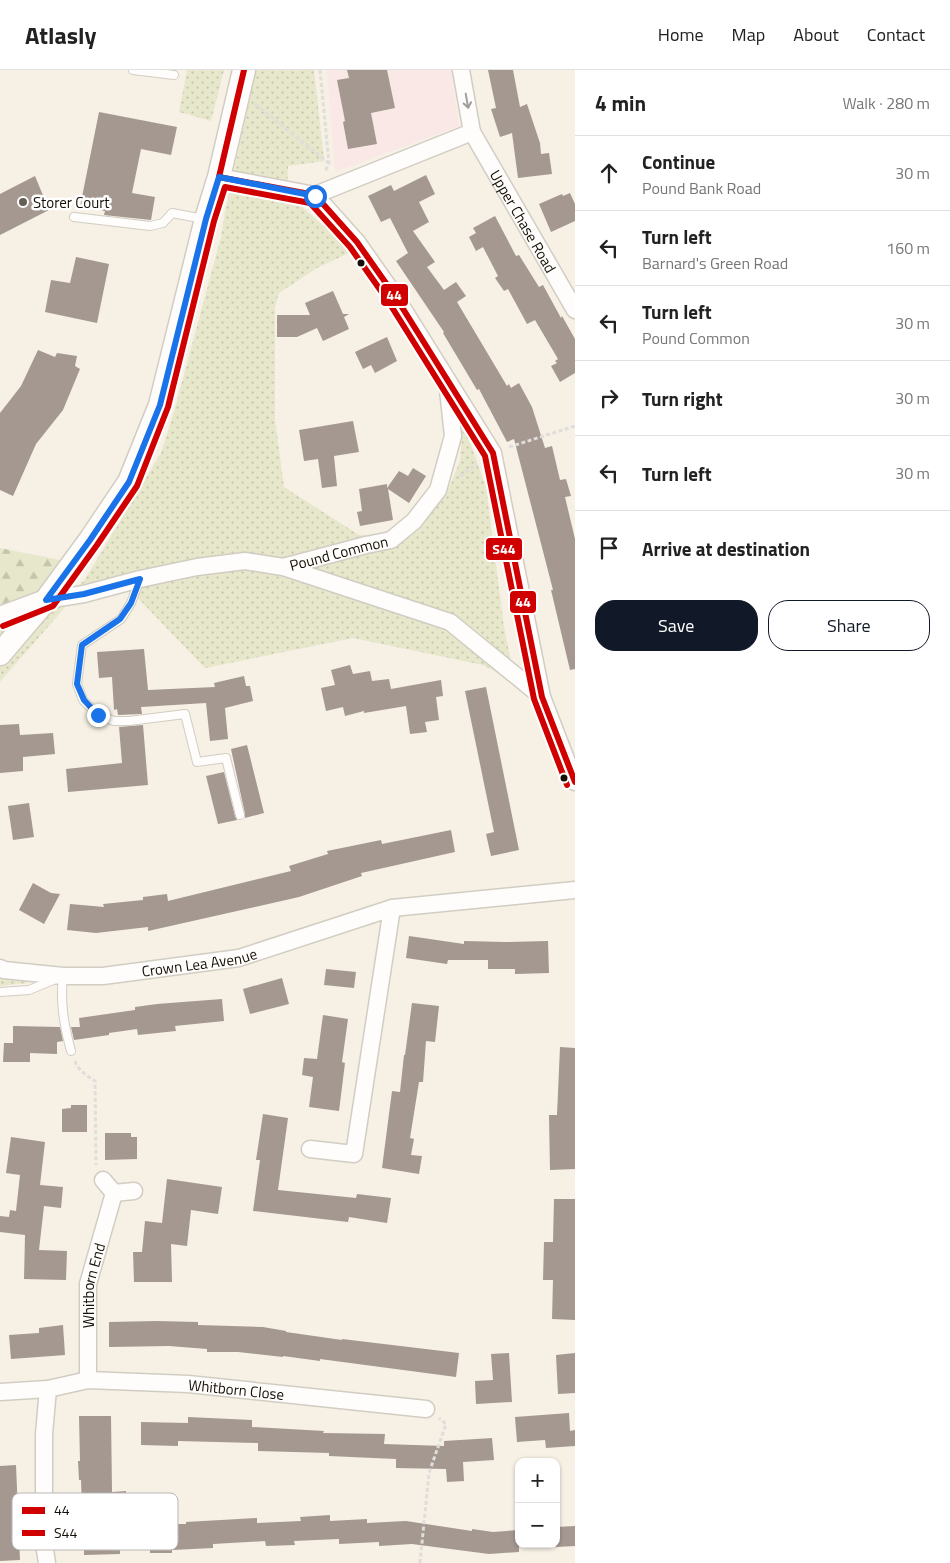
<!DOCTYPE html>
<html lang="en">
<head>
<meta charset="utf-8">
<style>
  body { margin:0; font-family:"Titillium Web",sans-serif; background:#f6f6f6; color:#222 }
  .controls { position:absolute; right:15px; bottom:15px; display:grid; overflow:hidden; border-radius:10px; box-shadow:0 1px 4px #0004 }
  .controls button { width:45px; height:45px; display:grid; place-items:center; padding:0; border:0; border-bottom:1px solid #e0e0e0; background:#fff; color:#222; font:25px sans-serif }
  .stop { position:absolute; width:15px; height:15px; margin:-11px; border:4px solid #1a73e8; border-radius:50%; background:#fff }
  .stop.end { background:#1a73e8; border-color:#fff; box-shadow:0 1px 5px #0008 }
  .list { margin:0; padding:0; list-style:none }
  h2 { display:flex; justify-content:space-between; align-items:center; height:65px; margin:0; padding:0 20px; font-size:21px }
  h2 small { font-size:16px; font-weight:400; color:#767676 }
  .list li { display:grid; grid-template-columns:32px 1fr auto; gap:15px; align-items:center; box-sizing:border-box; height:75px; padding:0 20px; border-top:1px solid #e0e0e0 }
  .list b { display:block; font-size:19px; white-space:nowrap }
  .list p { margin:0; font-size:16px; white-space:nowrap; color:#767676 }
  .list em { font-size:16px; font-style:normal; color:#767676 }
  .actions { display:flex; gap:10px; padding:15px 20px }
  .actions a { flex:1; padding:11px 0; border:1px solid #111827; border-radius:20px; text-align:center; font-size:18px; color:#111827 }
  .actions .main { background:#111827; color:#fff }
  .icon { flex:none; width:28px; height:28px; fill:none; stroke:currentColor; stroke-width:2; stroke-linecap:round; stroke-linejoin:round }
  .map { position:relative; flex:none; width:575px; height:1493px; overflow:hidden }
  header { display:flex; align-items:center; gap:30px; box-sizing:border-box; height:70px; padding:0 25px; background:#fff; border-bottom:1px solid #e0e0e0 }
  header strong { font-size:24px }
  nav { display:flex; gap:28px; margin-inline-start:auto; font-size:18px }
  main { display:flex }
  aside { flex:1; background:#fff }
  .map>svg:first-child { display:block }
</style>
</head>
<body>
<header>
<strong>Atlasly</strong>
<nav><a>Home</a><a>Map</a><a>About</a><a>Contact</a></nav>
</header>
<main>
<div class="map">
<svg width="575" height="1493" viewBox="0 0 575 1493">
  <defs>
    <pattern id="grass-dots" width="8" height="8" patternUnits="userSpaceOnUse" patternTransform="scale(1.25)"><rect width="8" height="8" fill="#e7e7cb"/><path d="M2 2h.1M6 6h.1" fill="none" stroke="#c5c5ad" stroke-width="1.8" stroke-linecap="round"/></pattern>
    <pattern id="forest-firs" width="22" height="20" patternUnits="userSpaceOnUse" patternTransform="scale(1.25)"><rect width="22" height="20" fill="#e7e7cb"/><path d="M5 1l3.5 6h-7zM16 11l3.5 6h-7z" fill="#c5c5ad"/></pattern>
  </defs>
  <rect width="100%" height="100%" fill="#f6f0e5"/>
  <polygon fill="#fae8e7" points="327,0 451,0 459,56 335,102"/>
  <g fill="url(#grass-dots)">
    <polygon points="187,0 224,0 211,51 179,42"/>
    <polygon points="256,0 314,0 324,91 288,96 287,124 353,181 317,198 279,223 275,237 275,350 284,417 359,465 410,466 446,425 460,391 463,353 486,417 504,557 515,612 483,595 353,568 205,598 130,520 66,536 0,612 0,557 40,543 84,511 161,383 174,342 221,167 225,142"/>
    <polygon points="0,893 28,913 0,916"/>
  </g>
  <polygon fill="url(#forest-firs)" points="0,478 60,490 39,521 0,535"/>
  <g fill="#a49891">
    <polygon points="347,0 387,0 395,38 371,43 377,74 348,79 343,52 345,51 337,10 349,8"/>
    <polygon points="488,0 513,0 520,37 527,34 540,73 541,84 549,83 552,104 518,108 512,63 500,67 491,39 496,38"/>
    <polygon points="99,42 177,57 171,85 141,79 132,123 155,127 151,150 104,145 105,141 80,137"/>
    <polygon points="426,105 435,124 419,132 429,152 413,161 435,192 427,197 444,220 456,212 466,226 457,232 507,316 509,314 511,318 519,313 532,337 545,378 552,376 560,410 566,409 571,426 565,427 575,469 575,599 570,600 551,520 553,520 514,369 507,372 479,319 477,320 443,263 444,262 396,191 408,183 390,148 381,152 368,126 391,115 394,121"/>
    <polygon points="35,106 49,140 0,165 0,124"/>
    <polygon points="570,123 575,134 575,151 551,162 539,134 562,124 563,126"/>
    <polygon points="495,146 516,186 519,185 539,217 543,215 561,248 562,246 575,269 575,303 560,312 551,296 557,293 555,291 558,289 535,250 527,254 508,219 504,221 495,208 498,206 483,177 476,181 469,167 476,163 473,158"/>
    <polygon points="76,187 109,194 97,253 45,242 51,210 70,213"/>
    <polygon points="333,221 343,244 349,244 344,247 349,259 323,271 317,258 297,267 277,267 277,245 310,245 305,233"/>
    <polygon points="387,267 397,291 375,303 371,295 363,299 355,282"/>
    <polygon points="38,280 55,287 57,283 77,286 75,296 80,299 63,340 36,374 13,426 0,420 0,343 21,316"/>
    <polygon points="353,351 359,382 334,386 337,416 322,418 318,389 304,391 299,360"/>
    <polygon points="413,398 426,406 409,433 388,419 393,450 360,456 357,442 362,441 359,419 387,414 387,418 399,401 408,406"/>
    <polygon points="144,579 148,620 215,617 214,613 244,606 246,616 250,616 253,631 225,638 228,669 210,671 206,633 141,637 142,644 118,645 117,639 114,640 112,607 99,608 97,582"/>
    <polygon points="350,595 353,604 370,601 372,611 389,609 391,619 441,610 443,626 436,627 439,650 425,652 427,662 410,664 406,636 364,643 364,641 345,646 343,637 326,641 321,618 335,615 331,600"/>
    <polygon points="486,617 519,780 491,786 486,764 494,762 465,621"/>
    <polygon points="19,654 20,665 53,663 55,684 23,687 23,701 0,703 0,655"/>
    <polygon points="143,655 148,715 68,722 66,699 122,693 119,657"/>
    <polygon points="247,675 264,743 245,748 245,744 231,679"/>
    <polygon points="224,702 235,746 237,750 218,754 206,706"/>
    <polygon points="29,733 34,767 13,770 8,736"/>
    <polygon points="451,760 455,782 361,803 362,806 299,827 148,861 148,857 96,863 67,860 70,834 104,837 103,834 143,830 143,827 167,824 168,831 291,801 289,796 328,784 327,781 381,770 382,774"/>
    <polygon points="33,813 51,823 60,824 44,854 19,840"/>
    <polygon points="409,866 464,874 464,871 505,872 548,871 549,903 515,904 515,899 488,899 488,890 448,890 447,894 406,888"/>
    <polygon points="326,899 356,902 354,918 324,915"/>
    <polygon points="282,908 289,934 250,944 243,919"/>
    <polygon points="222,929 224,951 175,956 176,961 138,965 137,959 109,963 109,965 74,970 71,957 80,957 79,948 135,940 135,937 157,934"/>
    <polygon points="412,933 439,936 435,972 426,971 423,1012 419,1012 410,1068 414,1069 411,1085 422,1086 419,1104 382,1098 392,1021 400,1022 404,985 405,985"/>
    <polygon points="323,945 348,949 342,992 345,993 339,1041 309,1037 313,1007 302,1005 304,988 317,989"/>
    <polygon points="13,956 60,957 63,971 57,972 57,984 30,983 30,992 3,992 4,973 13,973"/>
    <polygon points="560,977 575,978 575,1099 550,1100 549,1045 557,1045"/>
    <polygon points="71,1035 87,1035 87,1062 62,1062 62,1039 71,1038"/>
    <polygon points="263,1044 288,1048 278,1120 356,1128 357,1124 391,1128 387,1153 349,1147 348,1152 253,1141 260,1090 256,1090"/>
    <polygon points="105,1063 131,1063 131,1067 137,1067 137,1089 105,1090"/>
    <polygon points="11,1067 45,1072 40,1115 63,1117 61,1138 44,1136 39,1180 67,1181 66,1210 24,1209 25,1165 0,1162 0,1146 9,1147 10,1140 16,1141 20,1105 6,1103"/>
    <polygon points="167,1109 222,1117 218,1144 191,1140 187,1176 171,1174 172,1212 134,1212 133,1182 142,1182 145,1151 162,1153"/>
    <polygon points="554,1129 575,1129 575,1250 552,1249 553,1210 543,1210 544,1172 553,1172"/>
    <polygon points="157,1251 198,1252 198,1255 263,1257 286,1261 286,1262 342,1270 342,1269 459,1283 456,1307 320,1289 320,1291 283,1286 283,1287 238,1282 207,1282 207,1279 169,1276 109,1277 109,1252"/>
    <polygon points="63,1255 65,1285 11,1289 9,1265 39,1263 39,1258"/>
    <polygon points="509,1283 512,1332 476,1334 475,1311 493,1310 491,1284"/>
    <polygon points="575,1283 575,1323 558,1324 556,1285"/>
    <polygon points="569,1343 570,1361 575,1360 575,1376 546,1378 545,1370 517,1372 515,1347"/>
    <polygon points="79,1346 111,1346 112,1422 126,1421 126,1446 119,1447 120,1484 84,1485 84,1469 93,1469 92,1438 82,1438 81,1410 79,1410 78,1391 80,1391"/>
    <polygon points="188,1347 252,1350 252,1357 324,1361 323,1363 385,1364 384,1374 444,1376 444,1371 492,1368 494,1390 463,1392 464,1411 447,1412 446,1399 396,1398 396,1389 329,1386 329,1383 258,1381 258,1373 178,1371 178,1376 141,1375 141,1352 188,1353"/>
    <polygon points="16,1395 20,1490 0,1491 0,1396"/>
    <polygon points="330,1445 330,1451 367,1449 367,1453 406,1451 472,1461 472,1459 493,1462 519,1460 519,1482 489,1484 412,1474 379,1476 379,1472 339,1474 339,1469 294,1471 295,1475 266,1476 265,1471 213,1474 213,1478 172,1480 172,1483 150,1483 150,1454 186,1454 186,1452 257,1448 257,1453 301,1451 300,1447"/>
    <polygon points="575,1456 575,1476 556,1477 556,1457"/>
  </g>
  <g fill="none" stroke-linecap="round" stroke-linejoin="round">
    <defs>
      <g id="service">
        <polyline points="133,0 174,5"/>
        <polyline points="74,147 150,156 163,153 172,143 204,149"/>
        <polyline points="139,511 131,533 121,549 82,575 77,614 83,630 98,645 114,651 129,651 185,644 197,692 226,688 240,745"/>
        <path d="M0 922 29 920 63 906C60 933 64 955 71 981"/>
      </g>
      <g id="minor">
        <polyline points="461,0 472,62"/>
        <polyline points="219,107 315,125 357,172 395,226 493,383 542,627 575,712"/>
        <path id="s1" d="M315 125 472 62 575 240"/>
        <polyline points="283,497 450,552 542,627"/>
        <path id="s2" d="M46 530 84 524 140 509 197 497 245 491 283 497 366 475 391 470 414 451 438 420 453 366 447 311"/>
        <path id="s3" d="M0 898 4 900 63 906H103L239 888 392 838 575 820"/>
        <polyline points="310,1079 354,1084 392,838"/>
        <polyline points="114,1123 134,1121"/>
        <path id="s4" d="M88 1310V1214L114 1123 103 1110"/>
        <polyline points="0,1322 48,1319"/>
        <path id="s5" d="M47 1493 44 1474V1364L48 1319 88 1310 188 1314 426 1339"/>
      </g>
      <g id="secondary">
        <polyline points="0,548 43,532"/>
        <polyline points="0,584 46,530 90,470 129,412 160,335 206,149 219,107 244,0"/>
      </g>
    </defs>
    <use href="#service" stroke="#d2cdc3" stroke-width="10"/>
    <use href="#minor" stroke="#d2cdc3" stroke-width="19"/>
    <use href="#secondary" stroke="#d2cdc3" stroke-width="25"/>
    <g stroke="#e0ddda" stroke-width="3" stroke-dasharray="4 2.5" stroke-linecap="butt">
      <polyline points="320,0 329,93 325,102"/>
      <polyline points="255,34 329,93"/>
      <polyline points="509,377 575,356"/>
      <polyline points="460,406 477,394"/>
      <path d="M75 991C78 1000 87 1006 95 1011L96 1095"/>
      <polyline points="420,1493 429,1403 446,1354 439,1348"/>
    </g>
    <use href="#service" stroke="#fefdfb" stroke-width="8"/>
    <use href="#minor" stroke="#fefdfb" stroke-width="16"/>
    <use href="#secondary" stroke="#fefdfb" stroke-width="22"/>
    <defs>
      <g id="bus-1">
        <polyline points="219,107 315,125 357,172 395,226 493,383 542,627 575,712"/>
        <polyline points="219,107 244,0"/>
      </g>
      <polyline id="bus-2" points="3,556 53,536 97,475 137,416 168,337 214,151 225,117 310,133 350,177 388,231 485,386 534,629 567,715"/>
    </defs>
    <use href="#bus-1" stroke="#fff" stroke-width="10"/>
    <use href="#bus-2" stroke="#fff" stroke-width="10"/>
    <use href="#bus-1" stroke="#d00000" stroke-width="6"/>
    <use href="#bus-2" stroke="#d00000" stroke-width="6"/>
  </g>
  <defs><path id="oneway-shaft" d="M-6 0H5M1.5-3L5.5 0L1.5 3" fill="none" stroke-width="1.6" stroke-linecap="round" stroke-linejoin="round" transform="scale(1.25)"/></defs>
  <use stroke="#a19e99" href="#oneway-shaft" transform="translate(467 31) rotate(80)"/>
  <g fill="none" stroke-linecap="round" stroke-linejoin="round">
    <polyline stroke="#1a73e8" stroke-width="6" points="98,645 84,630 77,614 82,575 120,549 131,533 140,509 84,524 46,530 90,470 129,412 160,335 206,149 219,107 315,126"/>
  </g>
  <circle fill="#645e55" stroke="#fff" stroke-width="2" cx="23" cy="132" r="5"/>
  <g fill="#151007" stroke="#fff" stroke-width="2">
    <circle cx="361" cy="193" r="4.5"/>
    <circle cx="564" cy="708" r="4.5"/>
  </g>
  <g text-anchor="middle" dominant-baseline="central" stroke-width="5" stroke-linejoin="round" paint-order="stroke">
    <g font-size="15" fill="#151007" stroke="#fff" text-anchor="start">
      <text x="33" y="132">Storer Court</text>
    </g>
    <g font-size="15" fill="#151007" stroke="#fff">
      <text stroke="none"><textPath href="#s1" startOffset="272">Upper Chase Road</textPath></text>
      <text stroke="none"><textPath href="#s2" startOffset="299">Pound Common</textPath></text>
      <text stroke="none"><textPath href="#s3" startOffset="201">Crown Lea Avenue</textPath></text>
      <text stroke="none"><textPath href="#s4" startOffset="95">Whitborn End</textPath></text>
      <text stroke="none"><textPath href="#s5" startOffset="364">Whitborn Close</textPath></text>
    </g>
  </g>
  <rect x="12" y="1423" width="166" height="57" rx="8" fill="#fff" stroke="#b9b7b5" stroke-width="1"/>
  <rect x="22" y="1437" width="23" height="7" fill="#d00000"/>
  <rect x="22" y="1460" width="23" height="6" fill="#d00000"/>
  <g font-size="14" fill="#151007">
    <text x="54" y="1445">44</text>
    <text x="54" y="1468">S44</text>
  </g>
  <g stroke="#fff" stroke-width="2">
    <rect x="380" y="213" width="29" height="24" rx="5" fill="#d00000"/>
    <rect x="485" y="467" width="38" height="24" rx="5" fill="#d00000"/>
    <rect x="509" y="520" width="28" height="24" rx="5" fill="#d00000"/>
  </g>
  <g font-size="14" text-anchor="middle" font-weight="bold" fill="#fff">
    <text x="394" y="230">44</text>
    <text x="504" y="484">S44</text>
    <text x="523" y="537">44</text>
  </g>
</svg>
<div class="controls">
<button>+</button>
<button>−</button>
</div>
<div class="stop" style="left:315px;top:126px"></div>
<div class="stop end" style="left:98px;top:645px"></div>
</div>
<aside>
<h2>4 min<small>Walk · 280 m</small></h2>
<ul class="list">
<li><svg class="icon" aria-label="ahead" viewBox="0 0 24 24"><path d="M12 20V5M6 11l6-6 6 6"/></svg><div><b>Continue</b><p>Pound Bank Road</p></div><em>30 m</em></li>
<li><svg class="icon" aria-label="left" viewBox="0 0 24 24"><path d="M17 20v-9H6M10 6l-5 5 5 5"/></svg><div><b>Turn left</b><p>Barnard's Green Road</p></div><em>160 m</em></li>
<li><svg class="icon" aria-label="left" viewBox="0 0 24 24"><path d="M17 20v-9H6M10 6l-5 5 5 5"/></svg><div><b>Turn left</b><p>Pound Common</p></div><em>30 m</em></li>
<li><svg class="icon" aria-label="right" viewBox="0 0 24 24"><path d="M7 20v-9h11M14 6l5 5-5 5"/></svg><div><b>Turn right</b></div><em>30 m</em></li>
<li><svg class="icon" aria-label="left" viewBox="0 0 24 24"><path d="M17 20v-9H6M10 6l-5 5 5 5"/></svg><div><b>Turn left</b></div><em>30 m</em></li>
<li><svg class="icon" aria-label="arrive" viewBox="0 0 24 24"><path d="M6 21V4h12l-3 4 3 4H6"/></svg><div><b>Arrive at destination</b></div></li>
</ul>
<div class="actions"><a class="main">Save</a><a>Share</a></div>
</aside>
</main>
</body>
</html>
